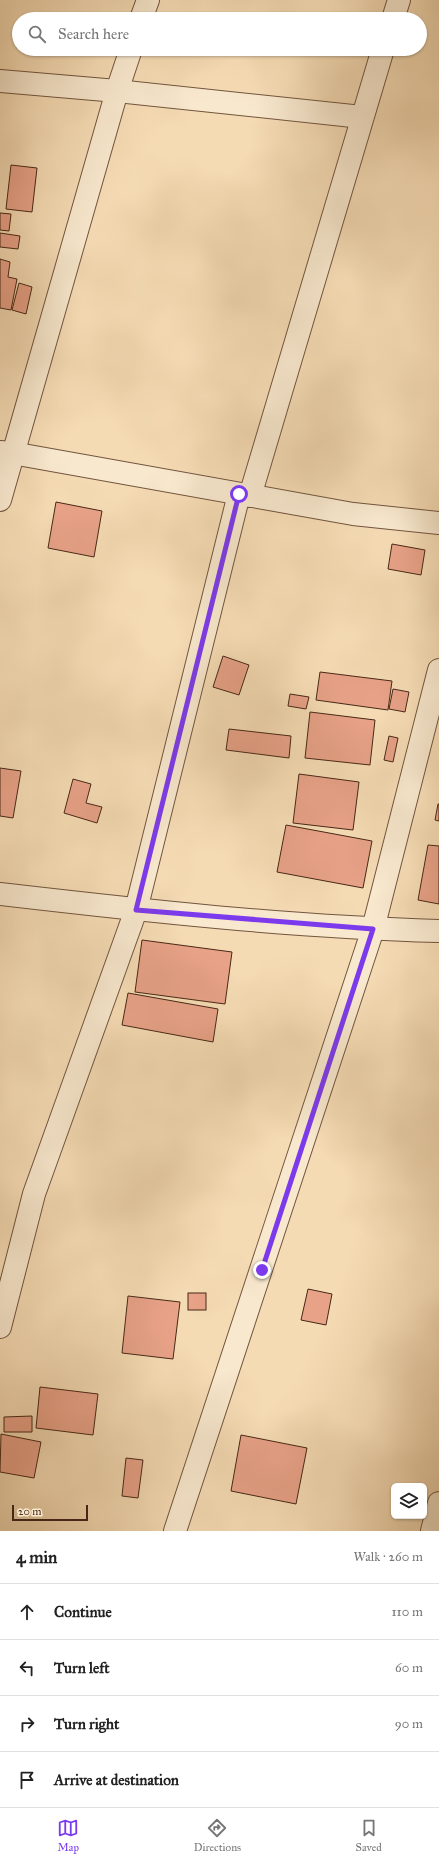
<!DOCTYPE html>
<html lang="en">
<head>
<meta charset="utf-8">
<style>
  body { margin:0; font-family:"IM FELL Great Primer",serif; background:#f2f2f2; color:#222 }
  .controls { position:absolute; right:12px; bottom:12px; display:grid; overflow:hidden; border-radius:6px; box-shadow:0 1px 3px #0004 }
  .controls button { width:36px; height:36px; display:grid; place-items:center; padding:0; border:0; border-bottom:1px solid #e0e0e0; background:#fff; color:#222; font:20px sans-serif }
  .scale { position:absolute; left:12px; bottom:10px; width:76px; box-sizing:border-box; padding-left:4px; border:2px solid #472816; border-top:0; font-size:11px; line-height:14px; white-space:nowrap; color:#472816; -webkit-text-stroke:3px #f8e8ce; paint-order:stroke }
  .stop { position:absolute; width:12px; height:12px; margin:-9px; border:3px solid #7c3aed; border-radius:50%; background:#fff }
  .stop.end { background:#7c3aed; border-color:#fff; box-shadow:0 1px 4px #0008 }
  .list { margin:0; padding:0; list-style:none }
  h2 { display:flex; justify-content:space-between; align-items:center; height:52px; margin:0; padding:0 16px; font-size:17px }
  h2 small { font-size:13px; font-weight:400; color:#767676 }
  .list li { display:grid; grid-template-columns:26px 1fr auto; gap:12px; align-items:center; box-sizing:border-box; height:56px; padding:0 16px; border-top:1px solid #e0e0e0 }
  .list b { display:block; font-size:15px; white-space:nowrap }
  .list em { font-size:13px; font-style:normal; color:#767676 }
  .icon { flex:none; width:22px; height:22px; fill:none; stroke:currentColor; stroke-width:2; stroke-linecap:round; stroke-linejoin:round }
  .map { position:relative; flex:none; width:439px; height:1531px; overflow:hidden }
  .search { position:absolute; background:#fff; box-shadow:0 1px 3px #0004; left:12px; right:12px; top:12px; height:44px; display:flex; align-items:center; gap:10px; box-sizing:border-box; padding:0 14px; border-radius:22px; color:#767676; font-size:15px }
  .sheet { height:276px; background:#fff }
  nav { display:flex; justify-content:space-around; align-items:center; box-sizing:border-box; height:56px; border-top:1px solid #e0e0e0; background:#fff; font-size:11px; color:#767676 }
  nav a { display:grid; justify-items:center; gap:2px }
  nav .on { color:#7c3aed }
  .map>svg:first-child { display:block }
</style>
</head>
<body>
<div class="map">
<svg width="439" height="1531" viewBox="0 0 439 1531">
  <rect width="100%" height="100%" fill="#f5dbb4"/>
  <filter id="stains"><feTurbulence type="fractalNoise" baseFrequency=".005" numOctaves="4"/><feColorMatrix values="0 0 0 0 .2 0 0 0 0 .09 0 0 0 0 .02 0 0 0 .5 -.17"/></filter>
  <radialGradient id="worn" r=".72"><stop offset=".6" stop-color="#630" stop-opacity="0"/><stop offset="1" stop-color="#630" stop-opacity=".3"/></radialGradient>
  <g fill="#e8a288" stroke="#472816">
    <polygon points="11,165 37,168 32,212 6,209"/>
    <polygon points="0,213 11,214 9,231 0,230"/>
    <polygon points="0,233 20,236 18,249 0,247"/>
    <polygon points="0,259 10,262 8,277 17,279 11,310 0,308"/>
    <polygon points="19,283 32,287 26,314 12,310"/>
    <polygon points="56,502 102,511 94,557 48,548"/>
    <polygon points="392,544 425,550 421,575 388,569"/>
    <polygon points="223,656 249,665 239,695 213,687"/>
    <polygon points="320,672 392,681 388,710 316,700"/>
    <polygon points="393,689 409,692 405,712 389,709"/>
    <polygon points="290,694 309,697 306,709 288,706"/>
    <polygon points="310,712 375,720 370,765 305,758"/>
    <polygon points="229,729 291,736 289,758 226,750"/>
    <polygon points="389,736 398,738 393,762 384,760"/>
    <polygon points="0,768 21,771 13,818 0,816"/>
    <polygon points="299,774 359,782 353,830 293,823"/>
    <polygon points="73,779 91,784 86,803 102,807 97,823 64,813"/>
    <polygon points="438,804 439,804 439,821 435,820"/>
    <polygon points="286,825 372,841 363,888 277,872"/>
    <polygon points="428,845 439,846 439,904 418,900"/>
    <polygon points="142,940 232,952 225,1004 135,992"/>
    <polygon points="128,993 218,1009 213,1042 122,1025"/>
    <polygon points="308,1289 332,1294 326,1325 301,1320"/>
    <rect x="188" y="1293" width="18" height="17"/>
    <polygon points="128,1296 180,1302 173,1359 122,1353"/>
    <polygon points="40,1387 98,1394 93,1435 36,1428"/>
    <polygon points="32,1416 32,1432 4,1432 4,1417"/>
    <polygon points="1,1434 41,1442 34,1478 0,1472"/>
    <polygon points="241,1435 307,1448 296,1504 231,1491"/>
    <polygon points="126,1458 143,1460 138,1498 122,1496"/>
  </g>
  <g fill="none" stroke-linecap="round" stroke-linejoin="round">
    <defs>
      <g id="street">
        <polyline points="141,19 148,0"/>
        <polyline points="393,19 399,0"/>
        <polyline points="0,81 117,91 362,117"/>
        <polyline points="0,452 12,453 353,514 439,523"/>
        <polyline points="250,496 383,49"/>
        <polyline points="0,500 117,91 131,49"/>
        <path d="M0 894C146 911 292 927 439 931"/>
        <polyline points="0,1327 34,1194 136,910 239,494"/>
        <polyline points="175,1531 373,929 439,670"/>
        <polyline points="432,1531 439,1503"/>
      </g>
    </defs>
    <use href="#street" stroke="#72553e" stroke-width="24"/>
    <use href="#street" stroke="#f8e8ce" stroke-width="22"/>
  </g>
  <g fill="none" stroke-linecap="round" stroke-linejoin="round">
    <polyline stroke="#7c3aed" stroke-width="5" points="239,494 136,910 373,929 262,1270"/>
  </g>
  <rect width="100%" height="100%" filter="url(#stains)"/>
  <rect width="100%" height="100%" fill="url(#worn)"/>
</svg>
<div class="controls">
<button><svg class="icon" aria-label="layers" viewBox="0 0 24 24"><path d="M12 4l9 5-9 5-9-5zM3 14l9 5 9-5"/></svg></button>
</div>
<div class="scale">20 m</div>
<div class="stop" style="left:239px;top:494px"></div>
<div class="stop end" style="left:262px;top:1270px"></div>
<div class="search"><svg class="icon" aria-label="search" viewBox="0 0 24 24"><circle cx="10" cy="10" r="6"/><path d="M15 15l6 6"/></svg>Search here</div>
</div>
<section class="sheet">
<h2>4 min<small>Walk · 260 m</small></h2>
<ul class="list">
<li><svg class="icon" aria-label="ahead" viewBox="0 0 24 24"><path d="M12 20V5M6 11l6-6 6 6"/></svg><div><b>Continue</b></div><em>110 m</em></li>
<li><svg class="icon" aria-label="left" viewBox="0 0 24 24"><path d="M17 20v-9H6M10 6l-5 5 5 5"/></svg><div><b>Turn left</b></div><em>60 m</em></li>
<li><svg class="icon" aria-label="right" viewBox="0 0 24 24"><path d="M7 20v-9h11M14 6l5 5-5 5"/></svg><div><b>Turn right</b></div><em>90 m</em></li>
<li><svg class="icon" aria-label="arrive" viewBox="0 0 24 24"><path d="M6 21V4h12l-3 4 3 4H6"/></svg><div><b>Arrive at destination</b></div></li>
</ul>
</section>
<nav>
<a class="on"><svg class="icon" aria-label="map" viewBox="0 0 24 24"><path d="M3 6l6-2 6 2 6-2v14l-6 2-6-2-6 2zM9 4v14M15 6v14"/></svg>Map</a>
<a><svg class="icon" aria-label="directions" viewBox="0 0 24 24"><path d="M12 3l9 9-9 9-9-9zM9 14v-3h6M13 9l2 2-2 2"/></svg>Directions</a>
<a><svg class="icon" aria-label="saved" viewBox="0 0 24 24"><path d="M7 4h10v16l-5-4-5 4z"/></svg>Saved</a>
</nav>
</body>
</html>
